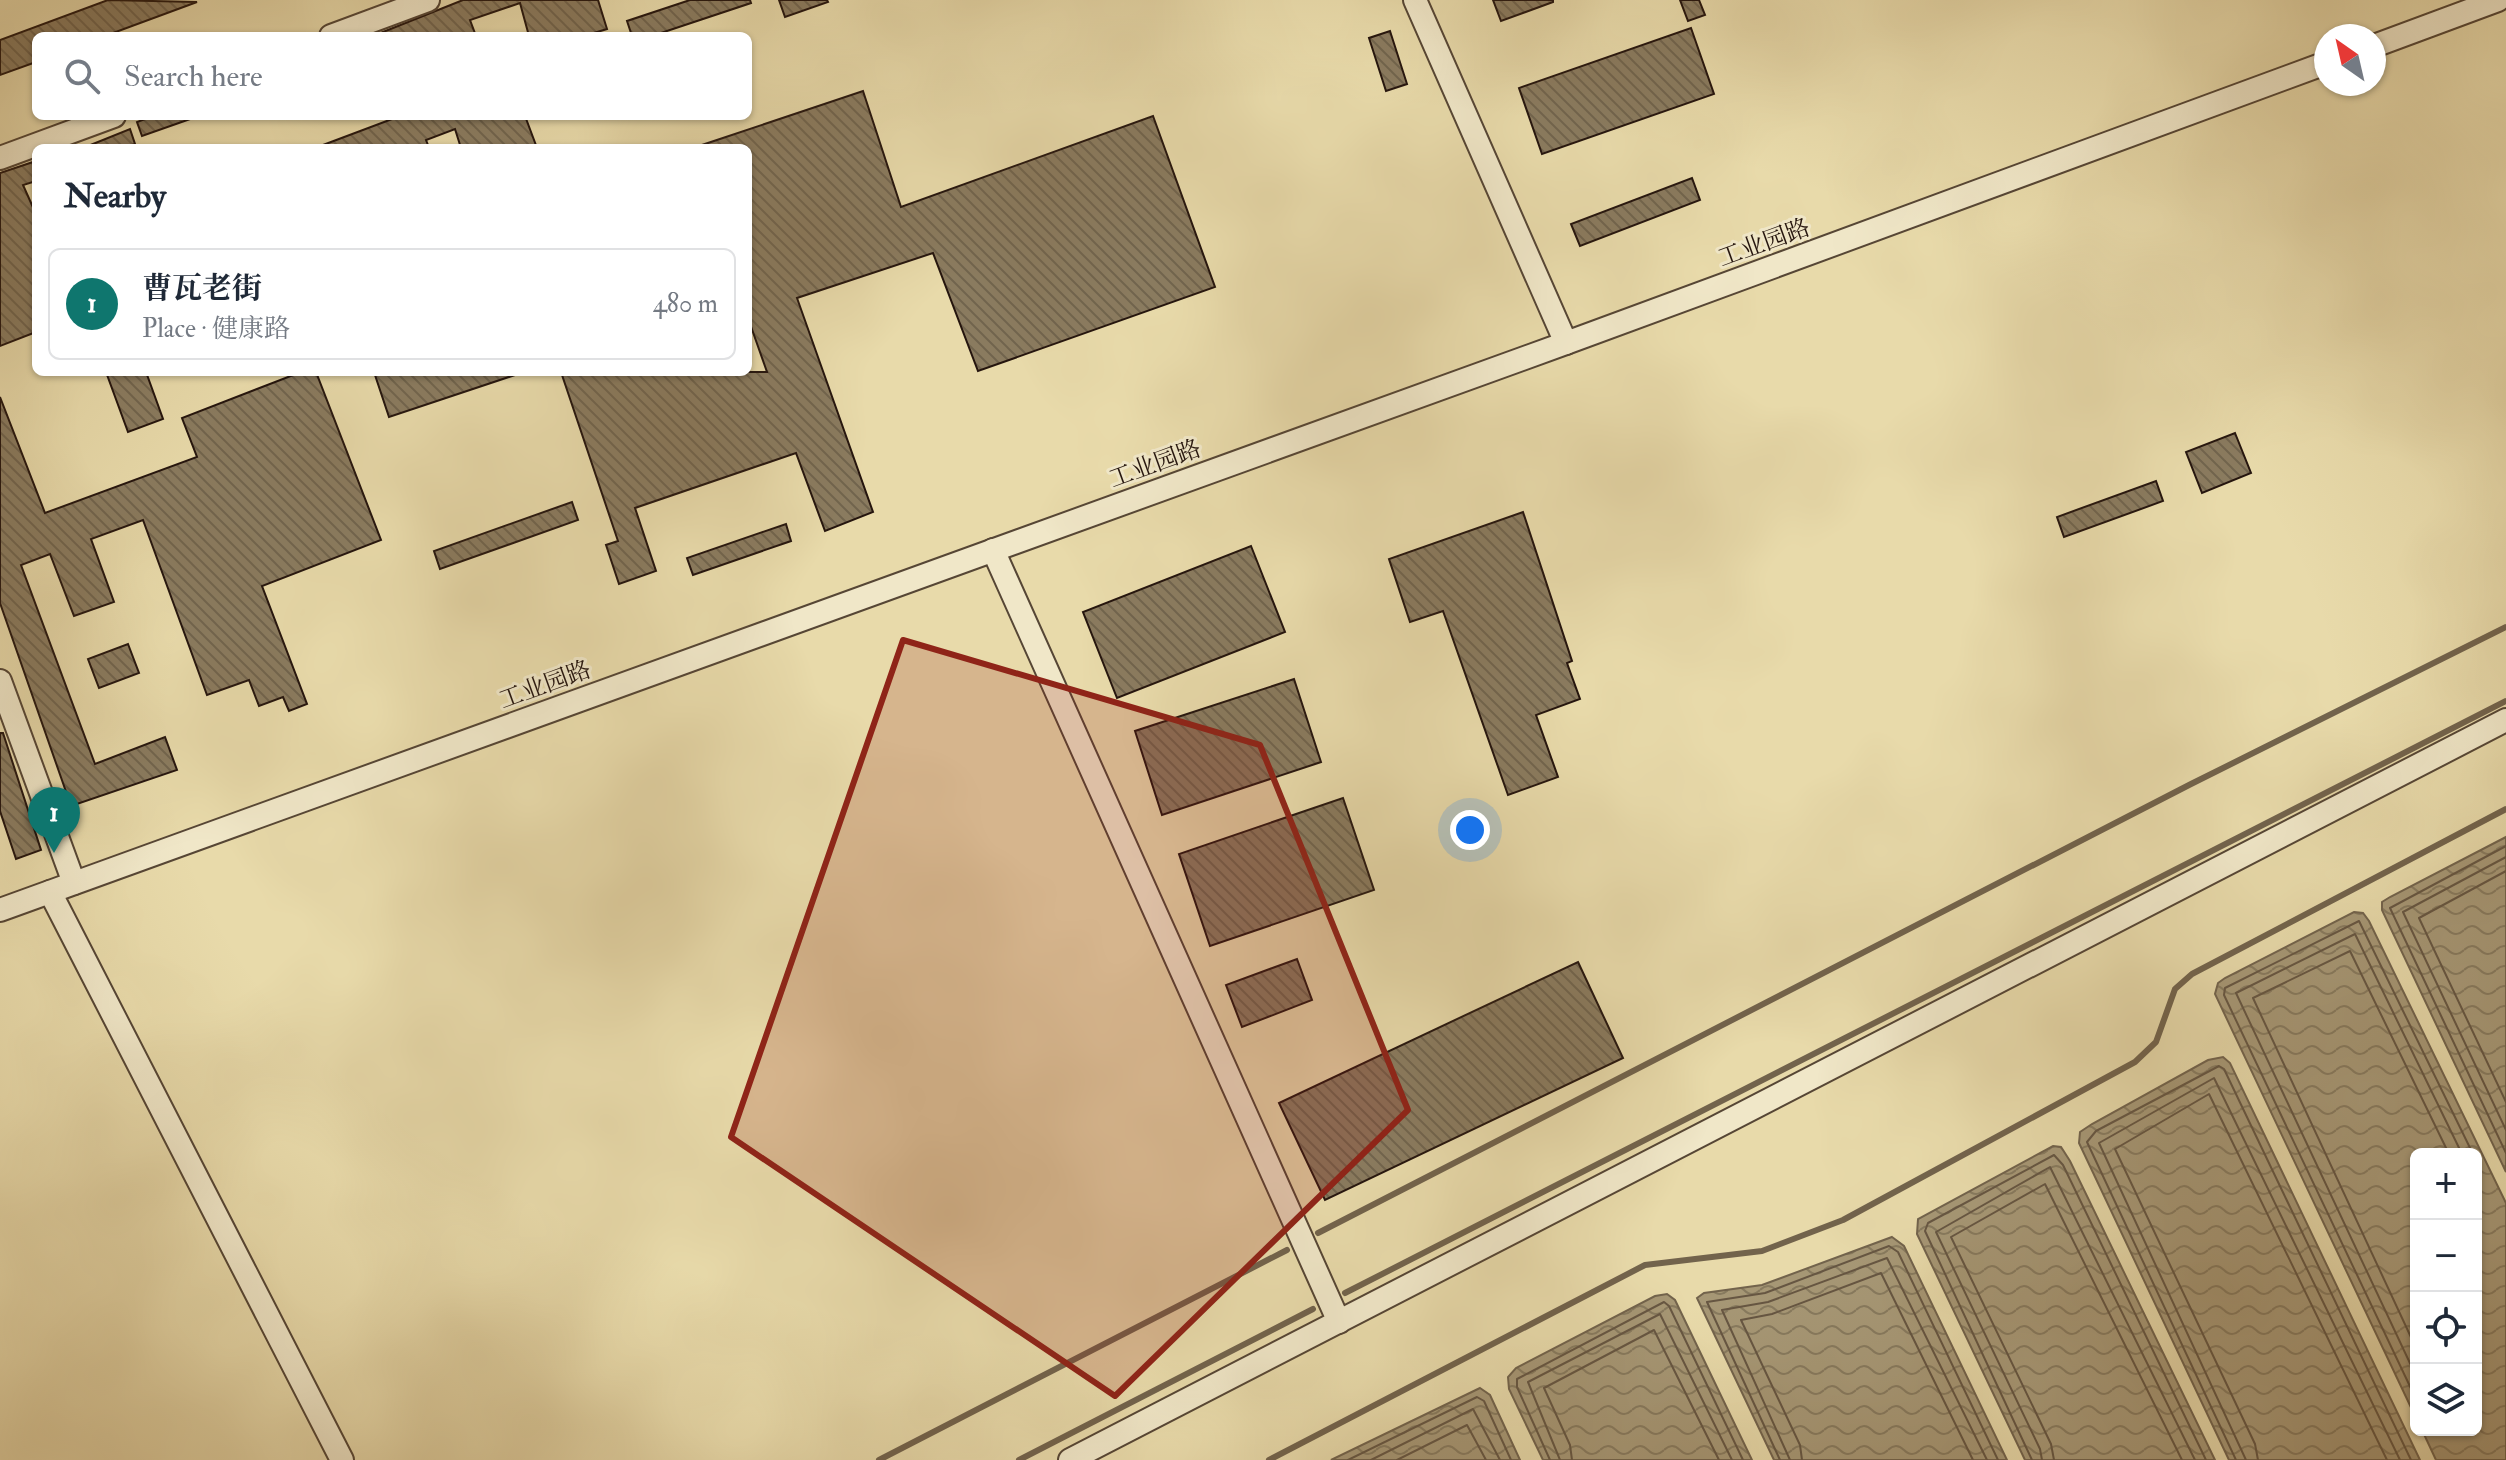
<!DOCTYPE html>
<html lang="en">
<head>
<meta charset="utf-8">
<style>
  body { margin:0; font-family:"IM FELL Double Pica","Noto Serif SC",serif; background:#f2f2f3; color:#1f2937 }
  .controls { position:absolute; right:24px; bottom:24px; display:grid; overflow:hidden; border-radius:12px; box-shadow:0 2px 6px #0004 }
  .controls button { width:72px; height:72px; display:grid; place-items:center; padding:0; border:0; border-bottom:2px solid #e0e1e3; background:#fff; color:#1f2937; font:40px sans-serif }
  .compass { position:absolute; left:2314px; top:24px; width:72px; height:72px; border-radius:50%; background:#fff; box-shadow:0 2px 6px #0004; rotate:326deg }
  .you { position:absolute; left:1470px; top:830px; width:28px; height:28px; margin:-20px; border:6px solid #fff; border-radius:50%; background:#1a73e8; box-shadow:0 0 0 12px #1a73e833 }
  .badge { display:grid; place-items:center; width:52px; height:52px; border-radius:50%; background:#0f766e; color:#fff; font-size:26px; font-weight:700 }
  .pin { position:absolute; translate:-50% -66px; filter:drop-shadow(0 2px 4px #0008) }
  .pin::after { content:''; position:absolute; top:42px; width:28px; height:24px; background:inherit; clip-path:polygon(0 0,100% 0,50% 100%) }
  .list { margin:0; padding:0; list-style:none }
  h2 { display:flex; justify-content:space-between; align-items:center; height:104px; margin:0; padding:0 32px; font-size:34px }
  h2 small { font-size:26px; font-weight:400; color:#747a83 }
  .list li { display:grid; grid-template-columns:52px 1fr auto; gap:24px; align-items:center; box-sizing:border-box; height:112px; margin:0 16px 16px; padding:0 16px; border:2px solid #e0e1e3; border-radius:12px }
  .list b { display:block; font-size:30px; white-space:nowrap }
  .list p { margin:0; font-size:26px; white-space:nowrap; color:#747a83 }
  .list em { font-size:26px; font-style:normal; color:#747a83 }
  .icon { flex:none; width:44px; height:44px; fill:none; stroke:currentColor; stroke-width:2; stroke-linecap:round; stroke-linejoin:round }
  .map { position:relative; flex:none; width:2506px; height:1460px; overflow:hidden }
  .search { position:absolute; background:#fff; box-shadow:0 2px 6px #0004; left:32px; top:32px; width:720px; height:88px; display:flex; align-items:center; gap:20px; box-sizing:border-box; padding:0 28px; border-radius:12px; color:#747a83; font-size:30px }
  .panel { position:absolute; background:#fff; box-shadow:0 2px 6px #0004; left:32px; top:144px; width:720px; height:232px; border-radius:12px }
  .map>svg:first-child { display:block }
</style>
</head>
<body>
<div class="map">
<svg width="2506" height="1460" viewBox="0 0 2506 1460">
  <defs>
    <pattern id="water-waves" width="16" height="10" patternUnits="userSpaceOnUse" patternTransform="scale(2)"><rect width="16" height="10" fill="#a69775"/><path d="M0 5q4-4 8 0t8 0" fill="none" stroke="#877a5e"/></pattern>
    <pattern id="building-back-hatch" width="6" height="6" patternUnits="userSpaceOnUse" patternTransform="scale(2)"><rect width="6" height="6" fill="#8a7b5f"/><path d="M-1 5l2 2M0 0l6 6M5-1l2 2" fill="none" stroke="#71644d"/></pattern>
  </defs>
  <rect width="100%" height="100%" fill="#e8daaa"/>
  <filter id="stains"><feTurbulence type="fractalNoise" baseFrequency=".0025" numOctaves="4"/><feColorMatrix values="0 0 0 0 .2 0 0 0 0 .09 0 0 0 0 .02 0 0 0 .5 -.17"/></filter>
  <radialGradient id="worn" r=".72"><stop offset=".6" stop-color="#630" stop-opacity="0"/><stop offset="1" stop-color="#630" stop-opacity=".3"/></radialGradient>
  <g fill="url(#water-waves)" stroke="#72634c" stroke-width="2">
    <polygon points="2506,837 2506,1172 2382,910 2382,902 2390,897"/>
    <polygon points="2354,912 2363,913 2369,921 2506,1203 2506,1460 2436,1460 2422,1430 2476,1430 2476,1154 2416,1154 2416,1418 2215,994 2218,983 2225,978"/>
    <polygon points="2223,1057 2230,1063 2420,1460 2229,1460 2079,1143 2080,1132 2092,1124 2208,1060"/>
    <polygon points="2053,1146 2061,1147 2070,1161 2215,1460 2025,1460 1917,1234 1918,1219"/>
    <polygon points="1892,1237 1904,1246 2007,1460 1774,1460 1697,1298 1704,1293 1762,1285"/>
    <polygon points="1667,1294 1675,1300 1752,1460 1543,1460 1509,1389 1508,1377 1516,1368 1655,1296"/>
    <polygon points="1480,1388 1490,1395 1520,1460 1331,1460"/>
  </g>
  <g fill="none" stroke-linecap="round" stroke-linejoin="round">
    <g stroke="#665642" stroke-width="2">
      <polyline points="2506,846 2390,908 2506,1153"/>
      <polyline points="2506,857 2403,912 2506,1130"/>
      <polyline points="2506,871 2419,918 2506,1102"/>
      <polyline points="2416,1348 2253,998 2350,951 2449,1154"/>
      <polyline points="2416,1376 2236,993 2355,934 2462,1154"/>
      <polyline points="2416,1399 2224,995 2225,988 2359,921 2473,1154"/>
      <polyline points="1348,1460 1477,1397 1484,1401 1511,1460"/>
      <polyline points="1371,1460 1473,1409 1500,1460"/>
      <polyline points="1397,1460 1467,1425 1486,1460"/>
      <polyline points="1550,1460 1517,1387 1517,1379 1664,1302 1669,1306 1743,1460"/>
      <polyline points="1560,1460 1528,1382 1660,1314 1732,1460"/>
      <polyline points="1572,1460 1570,1445 1544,1388 1654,1330 1719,1460"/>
      <polyline points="1780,1460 1707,1302 1765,1293 1889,1246 1898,1252 1998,1460"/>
      <polyline points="1790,1460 1722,1310 1768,1302 1887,1258 1987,1460"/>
      <polyline points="1802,1460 1800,1445 1741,1320 1772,1314 1881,1273 1973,1460"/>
      <polyline points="2032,1460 1925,1231 1928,1223 2054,1155 2063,1165 2206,1460"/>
      <polyline points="2042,1460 2040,1449 1936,1232 2050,1167 2195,1460"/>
      <polyline points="2054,1460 2051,1444 1951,1237 2045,1184 2182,1460"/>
      <polyline points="2236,1460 2087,1142 2096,1131 2219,1066 2224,1069 2411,1460"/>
      <polyline points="2246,1460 2099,1143 2214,1078 2400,1460"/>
      <polyline points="2258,1460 2255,1444 2115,1149 2209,1094 2387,1460"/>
    </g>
    <g stroke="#72634c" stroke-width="6">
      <polyline points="1318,1233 2191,784 2506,627"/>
      <polyline points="1345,1293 2506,701"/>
      <polyline points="879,1460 1287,1250"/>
      <polyline points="1019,1460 1313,1309"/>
      <polyline points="1269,1460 1645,1265 1762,1251 1843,1220 2135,1062 2156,1042 2175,989 2192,974 2506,809"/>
    </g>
  </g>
  <g fill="url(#building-back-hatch)" stroke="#25150e" stroke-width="2">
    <polygon points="108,0 197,2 105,36 36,36 36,62 0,75 0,40"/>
    <polygon points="463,0 598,0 607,29 584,36 529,36 520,3 470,20 476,36 373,36"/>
    <polygon points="690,0 750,0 751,3 652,36 632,36 627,21"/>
    <polygon points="779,0 827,0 828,2 785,17"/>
    <polygon points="1493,0 1553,0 1553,2 1501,21"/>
    <polygon points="1680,0 1699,0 1705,15 1688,21"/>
    <polygon points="1691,28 1714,94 1542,154 1519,88"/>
    <polygon points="1390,31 1407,84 1386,91 1369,38"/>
    <polygon points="863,91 901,207 1153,116 1215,287 978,371 933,253 797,298 873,512 825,531 796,453 635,508 656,571 619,584 606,545 618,541 561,372 767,372 748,318 748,148 703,148 702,145"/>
    <polygon points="153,116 193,116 193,118 142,136 137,122"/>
    <polygon points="400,116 525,116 537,148 461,148 455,129 426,140 428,145 418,148 315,148"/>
    <polygon points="130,129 135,144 124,148 83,148"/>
    <polygon points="36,161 36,181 23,185 36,214 36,332 0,346 0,173"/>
    <polygon points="1692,178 1700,200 1580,246 1571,224"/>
    <polygon points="106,372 146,372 163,419 128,432"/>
    <polygon points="301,372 316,372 381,540 262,586 307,704 289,711 283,697 259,706 249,680 207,695 143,520 91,539 114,602 74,616 50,554 21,565 95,764 165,737 177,770 71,806 0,603 0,397 45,513 197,457 182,418"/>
    <polygon points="374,372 515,372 515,375 389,417"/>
    <polygon points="2235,433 2251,473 2202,493 2186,452"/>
    <polygon points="2156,481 2163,501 2064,537 2057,517"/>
    <polygon points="572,502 578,520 440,569 434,551"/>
    <polygon points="1523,512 1572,661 1567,663 1580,699 1536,715 1558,777 1508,795 1443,611 1410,622 1389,559"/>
    <polygon points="786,524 791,541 693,575 687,558"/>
    <polygon points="1251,546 1285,632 1117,698 1083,612"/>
    <polygon points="128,644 139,673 99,688 88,659"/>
    <polygon points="1294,679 1321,762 1162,815 1135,731"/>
    <polygon points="0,733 3,733 41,850 16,859 0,811"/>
    <polygon points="1343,798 1374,890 1210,946 1179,854"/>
    <polygon points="1297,959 1312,1000 1242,1027 1226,985"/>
    <polygon points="1578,962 1623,1058 1325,1200 1279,1103"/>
  </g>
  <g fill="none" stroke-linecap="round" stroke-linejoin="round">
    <defs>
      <g id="minor">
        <polyline points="1415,0 1566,343"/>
        <polyline points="331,36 428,0"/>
        <polyline points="2374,46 2498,0"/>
        <polyline points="0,158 114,116"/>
        <polyline points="993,550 1339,1322"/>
        <polyline points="0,681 74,883"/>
        <polyline points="50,892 342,1460"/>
        <polyline points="0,910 1566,343 2326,63"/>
        <polyline points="1070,1460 2506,720"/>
      </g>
    </defs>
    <use href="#minor" stroke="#564635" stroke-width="26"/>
    <use href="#minor" stroke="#f0e7c8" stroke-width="22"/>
  </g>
  <path fill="#8f2418" fill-opacity="0.2" stroke="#8f2418" stroke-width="6" stroke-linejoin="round" d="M903 640 1260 745 1408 1110 1115 1396 731 1137Z"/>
  <g text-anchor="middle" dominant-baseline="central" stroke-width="6" stroke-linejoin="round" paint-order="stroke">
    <g font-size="24" fill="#25150e" stroke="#f0e7c8">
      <text transform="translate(1764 243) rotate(-20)">工业园路</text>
      <text transform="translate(1155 464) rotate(-20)">工业园路</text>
      <text transform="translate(545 685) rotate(-20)">工业园路</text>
    </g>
  </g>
  <rect width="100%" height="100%" filter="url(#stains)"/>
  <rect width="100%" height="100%" fill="url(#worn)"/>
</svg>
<div class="controls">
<button>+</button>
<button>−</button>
<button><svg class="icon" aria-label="locate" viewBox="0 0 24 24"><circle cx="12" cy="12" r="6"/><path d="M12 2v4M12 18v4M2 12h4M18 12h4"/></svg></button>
<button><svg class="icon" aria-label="layers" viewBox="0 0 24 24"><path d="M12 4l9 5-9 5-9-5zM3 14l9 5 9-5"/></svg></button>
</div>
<svg class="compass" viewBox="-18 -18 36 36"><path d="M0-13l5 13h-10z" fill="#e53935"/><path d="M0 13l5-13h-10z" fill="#747a83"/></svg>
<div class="you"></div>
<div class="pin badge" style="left:54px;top:853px">1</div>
<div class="search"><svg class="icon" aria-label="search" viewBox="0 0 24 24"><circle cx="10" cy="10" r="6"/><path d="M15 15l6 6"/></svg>Search here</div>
<section class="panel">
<h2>Nearby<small></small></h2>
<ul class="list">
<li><span class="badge">1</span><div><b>曹瓦老街</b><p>Place · 健康路</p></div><em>480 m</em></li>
</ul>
</section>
</div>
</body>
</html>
